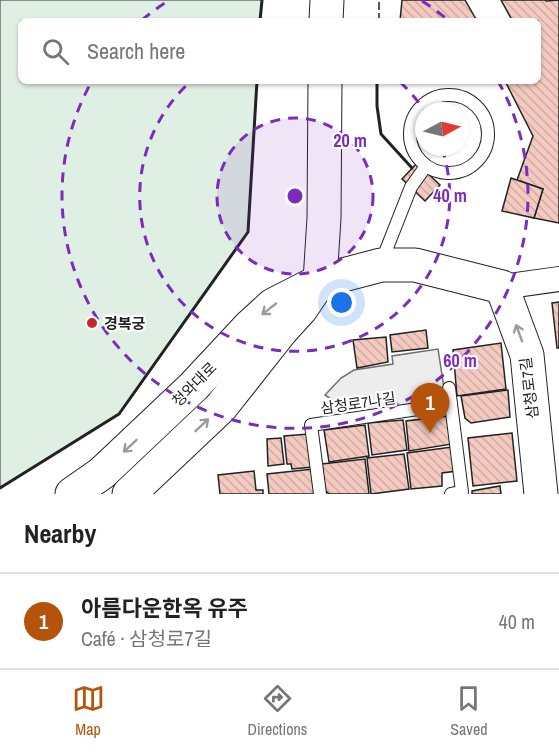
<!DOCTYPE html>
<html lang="en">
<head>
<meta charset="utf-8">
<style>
  body { margin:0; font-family:"Archivo Narrow","Noto Sans KR",sans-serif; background:#f2f2f2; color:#222 }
  .compass { position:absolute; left:415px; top:102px; width:54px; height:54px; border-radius:50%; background:#fff; box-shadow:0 2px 4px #0004; rotate:83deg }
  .you { position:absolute; left:342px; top:303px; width:21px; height:21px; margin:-15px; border:4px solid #fff; border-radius:50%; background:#1a73e8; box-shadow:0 0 0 9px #1a73e833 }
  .badge { display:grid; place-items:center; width:39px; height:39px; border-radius:50%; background:#b45309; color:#fff; font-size:20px; font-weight:700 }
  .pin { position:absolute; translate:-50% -50px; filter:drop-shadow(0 2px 3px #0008) }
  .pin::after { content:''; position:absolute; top:32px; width:21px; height:18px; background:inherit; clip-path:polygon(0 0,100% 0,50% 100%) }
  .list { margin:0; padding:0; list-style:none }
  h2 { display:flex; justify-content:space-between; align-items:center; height:78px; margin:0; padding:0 24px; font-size:26px }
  h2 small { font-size:20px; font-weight:400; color:#767676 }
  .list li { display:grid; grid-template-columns:39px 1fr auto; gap:18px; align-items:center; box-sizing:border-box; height:96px; padding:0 24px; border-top:2px solid #e0e0e0 }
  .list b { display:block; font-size:22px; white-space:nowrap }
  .list p { margin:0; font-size:20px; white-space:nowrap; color:#767676 }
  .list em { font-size:20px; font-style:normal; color:#767676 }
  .icon { flex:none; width:33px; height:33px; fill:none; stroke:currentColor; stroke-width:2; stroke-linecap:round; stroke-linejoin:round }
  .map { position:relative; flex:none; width:559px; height:494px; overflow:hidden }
  .search { position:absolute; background:#fff; box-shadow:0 2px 4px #0004; left:18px; right:18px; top:18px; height:66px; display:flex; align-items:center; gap:15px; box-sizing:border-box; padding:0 21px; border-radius:9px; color:#767676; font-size:22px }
  .sheet { height:174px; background:#fff }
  nav { display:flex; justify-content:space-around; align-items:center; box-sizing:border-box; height:84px; border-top:2px solid #e0e0e0; background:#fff; font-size:16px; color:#767676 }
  nav a { display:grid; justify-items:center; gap:3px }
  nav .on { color:#b45309 }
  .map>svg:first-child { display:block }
</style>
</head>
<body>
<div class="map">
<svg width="559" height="494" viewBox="0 0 559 494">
  <defs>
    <pattern id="building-back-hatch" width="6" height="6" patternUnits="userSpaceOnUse" patternTransform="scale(1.5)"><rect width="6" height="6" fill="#f3c9c0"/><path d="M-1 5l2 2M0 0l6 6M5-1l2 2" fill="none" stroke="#d0aca5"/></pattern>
  </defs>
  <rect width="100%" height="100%" fill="#fff"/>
  <polygon fill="#e0efe3" stroke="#6f6f6f" stroke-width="1.5" points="0,0 262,0 260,21 21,21 21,81 257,81 248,232 119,414 0,488"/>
  <polygon fill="#ededed" stroke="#6f6f6f" stroke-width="1.5" points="438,349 446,401 325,420 336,402 325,395 341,378 354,370 393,364 392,356"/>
  <g fill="url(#building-back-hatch)" stroke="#222" stroke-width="1.5">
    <polygon points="402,0 465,0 477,21 400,21"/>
    <polygon points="501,0 545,0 546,1 559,0 559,223 534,218 543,189 517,180 533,136 505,81 538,81 538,21 509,21 512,20"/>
    <polygon points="417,163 440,185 425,201 402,179"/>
    <polygon points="511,178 543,189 534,218 502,211"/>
    <polygon points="559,302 559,348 557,348 552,303"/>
    <polygon points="426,330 428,348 392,352 390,335"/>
    <polygon points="386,337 388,362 357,368 353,340"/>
    <polygon points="501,343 506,389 457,396 453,350"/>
    <polygon points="508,390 510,417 471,423 465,418 461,396"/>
    <polygon points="448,416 452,444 409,451 406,421"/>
    <polygon points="403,420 407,450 372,455 368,423"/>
    <polygon points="365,425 369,456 329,462 324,430"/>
    <polygon points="512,433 517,481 473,486 468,438"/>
    <polygon points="309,434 313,467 292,469 291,464 287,464 284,436"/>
    <polygon points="281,438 284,464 268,466 267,439"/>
    <polygon points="452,447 457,471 442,473 442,486 411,489 407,453"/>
    <polygon points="404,454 409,489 371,494 367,458"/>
    <polygon points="365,459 369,494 329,494 325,490 322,464"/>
    <polygon points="313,469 315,494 269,494 267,474"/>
    <polygon points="254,471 256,490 263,490 263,494 220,494 218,475"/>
    <polygon points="500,486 501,494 472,494 472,491"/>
  </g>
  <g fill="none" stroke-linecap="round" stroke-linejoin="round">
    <defs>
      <g id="lane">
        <circle cx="449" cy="134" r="39"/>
        <polyline points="381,263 411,187 426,166"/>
        <polyline points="449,388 451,404"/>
        <polyline points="320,494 311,425 451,404 462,492 451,494"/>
      </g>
      <polyline id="street" points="502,287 559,279"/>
      <g id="secondary">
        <polyline points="326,21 327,0"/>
        <polyline points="72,494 102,473 193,387 249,327 273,305 320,281 381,265 415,265 502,287 527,355 541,494"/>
        <polyline points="129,494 221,407 281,331 301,309 320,281 324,218 325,81"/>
      </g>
    </defs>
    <use href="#lane" stroke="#222" stroke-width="14"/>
    <use href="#street" stroke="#222" stroke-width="26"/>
    <use href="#secondary" stroke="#222" stroke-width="35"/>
    <use href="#lane" stroke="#fff" stroke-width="12"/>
    <use href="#street" stroke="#fff" stroke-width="24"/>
    <use href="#secondary" stroke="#fff" stroke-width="33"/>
    <polyline stroke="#222" stroke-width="1.5" stroke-dasharray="8 3" stroke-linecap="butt" points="379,21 379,0"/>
    <g stroke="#222" stroke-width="3">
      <polyline points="260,21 262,0"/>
      <polyline points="377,81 377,106 381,134 412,168"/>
      <polyline points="0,488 119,414 248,232 257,81"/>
    </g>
  </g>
  <defs><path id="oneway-shaft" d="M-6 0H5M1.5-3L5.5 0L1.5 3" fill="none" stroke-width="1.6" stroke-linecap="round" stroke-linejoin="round" transform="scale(1.5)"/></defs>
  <g stroke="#9c9c9c">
    <use href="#oneway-shaft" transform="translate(269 309) rotate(142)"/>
    <use href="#oneway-shaft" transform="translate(519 333) rotate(-110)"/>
    <use href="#oneway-shaft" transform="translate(202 425) rotate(-43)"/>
    <use href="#oneway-shaft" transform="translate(130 446) rotate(137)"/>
  </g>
  <circle cx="295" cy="196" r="78" fill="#7b2cbf" fill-opacity=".12"/>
  <g fill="none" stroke="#7b2cbf" stroke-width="3" stroke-dasharray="10 8">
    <circle cx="295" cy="196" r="78"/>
    <path d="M400 82A155 155 0 0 1 424 110M442 148A155 155 0 1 1 190 82"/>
    <path d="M142 20A233 233 0 0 1 168 1M422 1A233 233 0 0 1 448 20M498 81A233 233 0 1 1 92 81"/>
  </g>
  <circle fill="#c62828" stroke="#fff" stroke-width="2" cx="92" cy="323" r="6"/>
  <g text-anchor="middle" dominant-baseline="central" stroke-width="4.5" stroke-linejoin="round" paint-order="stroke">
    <g font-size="15" font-weight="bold" fill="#222" stroke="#fff" text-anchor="start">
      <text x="104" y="323">경복궁</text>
    </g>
    <g font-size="15" fill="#222" stroke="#fff">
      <text transform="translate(194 384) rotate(-45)">청와대로</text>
      <text transform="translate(529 388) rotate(-97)">삼청로7길</text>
      <text transform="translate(358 403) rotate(-8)">삼청로7나길</text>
    </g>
  </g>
  <circle cx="295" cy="196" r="9" fill="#7b2cbf" stroke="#fff" stroke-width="3"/>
  <g font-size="18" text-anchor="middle" font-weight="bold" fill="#7b2cbf" stroke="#fff" stroke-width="4.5" stroke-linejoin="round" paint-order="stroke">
    <text x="350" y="147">20 m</text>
    <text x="450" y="202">40 m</text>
    <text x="460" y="367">60 m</text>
  </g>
</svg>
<svg class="compass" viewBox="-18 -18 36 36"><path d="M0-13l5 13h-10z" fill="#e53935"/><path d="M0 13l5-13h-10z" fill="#767676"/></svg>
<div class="you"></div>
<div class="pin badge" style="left:430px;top:433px">1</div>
<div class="search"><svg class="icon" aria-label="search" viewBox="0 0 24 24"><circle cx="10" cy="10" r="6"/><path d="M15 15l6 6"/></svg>Search here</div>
</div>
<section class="sheet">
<h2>Nearby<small></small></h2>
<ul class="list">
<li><span class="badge">1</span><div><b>아름다운한옥 유주</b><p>Café · 삼청로7길</p></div><em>40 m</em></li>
</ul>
</section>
<nav>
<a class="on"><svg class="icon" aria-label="map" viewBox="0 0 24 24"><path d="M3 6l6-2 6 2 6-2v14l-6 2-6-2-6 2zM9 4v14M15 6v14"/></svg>Map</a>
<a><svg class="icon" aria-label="directions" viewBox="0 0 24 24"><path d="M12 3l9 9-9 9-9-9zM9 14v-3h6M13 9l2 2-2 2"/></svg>Directions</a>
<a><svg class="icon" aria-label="saved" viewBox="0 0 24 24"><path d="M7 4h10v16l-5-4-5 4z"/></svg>Saved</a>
</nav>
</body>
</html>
